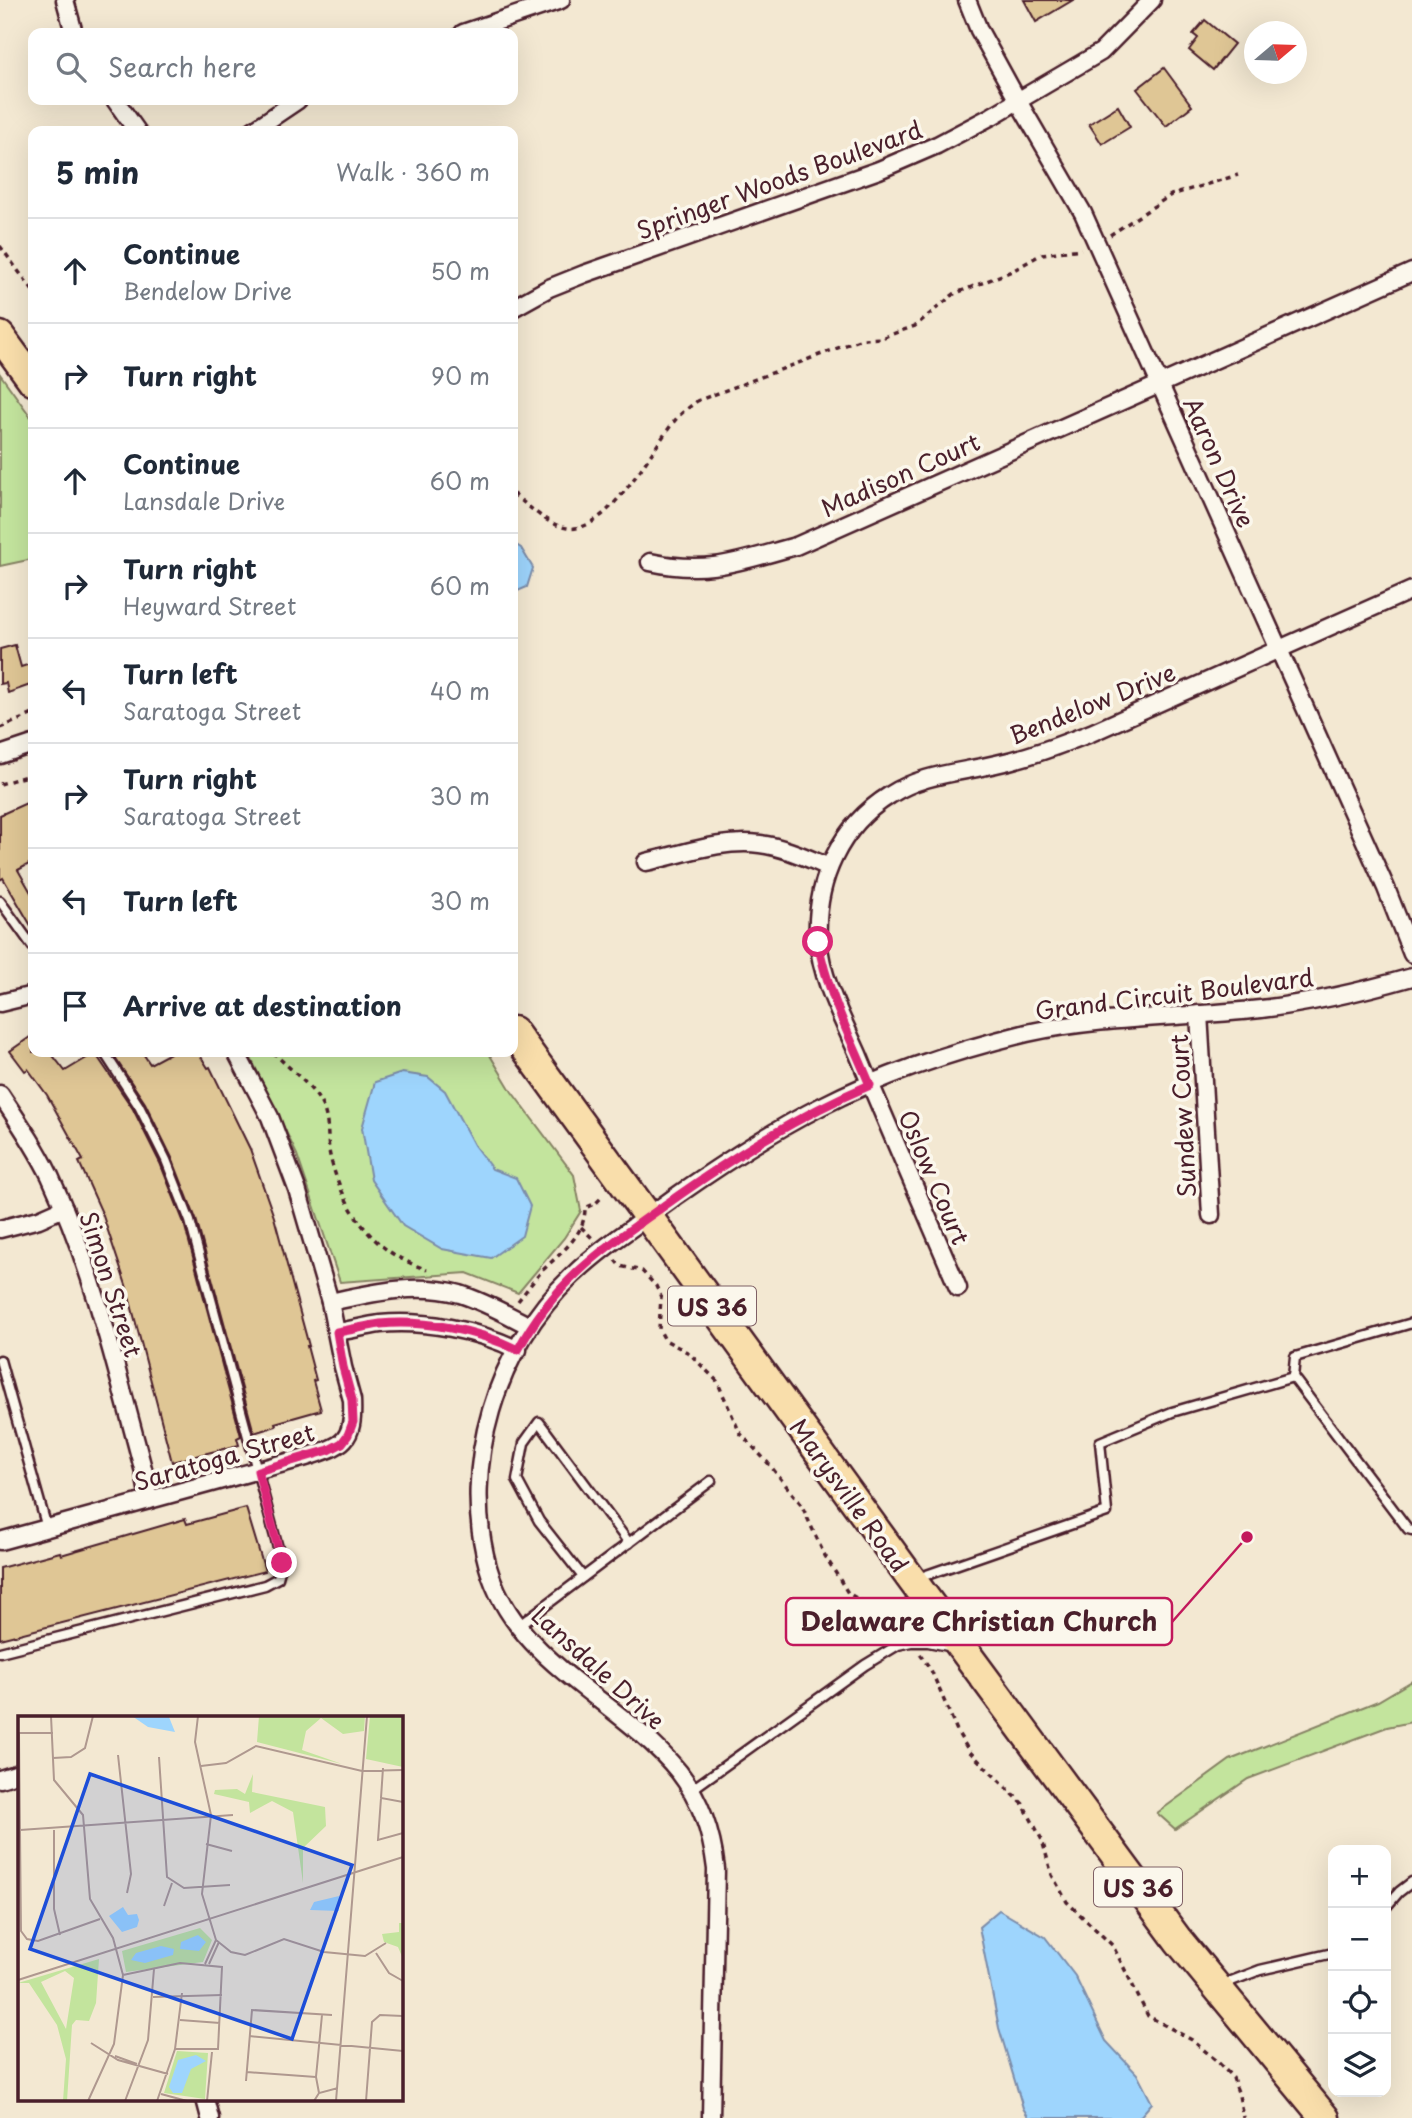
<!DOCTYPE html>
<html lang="en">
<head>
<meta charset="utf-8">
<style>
  body { margin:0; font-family:"Playpen Sans",sans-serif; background:#f2f2f3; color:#1f2937 }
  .controls { position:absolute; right:21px; bottom:21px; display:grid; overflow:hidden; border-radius:14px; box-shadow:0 7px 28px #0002 }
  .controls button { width:63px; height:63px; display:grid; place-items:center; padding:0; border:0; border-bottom:2px solid #e0e1e3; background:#fff; color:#1f2937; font:35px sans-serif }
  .compass { position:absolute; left:1244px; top:21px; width:63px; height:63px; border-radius:50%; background:#fff; box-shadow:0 7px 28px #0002; rotate:71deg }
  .stop { position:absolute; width:21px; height:21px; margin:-16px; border:5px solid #db2777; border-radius:50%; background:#fff }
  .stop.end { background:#db2777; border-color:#fff; box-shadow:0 2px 7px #0008 }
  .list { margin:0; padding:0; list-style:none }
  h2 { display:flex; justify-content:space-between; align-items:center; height:91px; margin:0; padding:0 28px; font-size:30px }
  h2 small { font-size:23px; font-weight:400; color:#747a83 }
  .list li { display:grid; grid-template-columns:46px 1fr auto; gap:21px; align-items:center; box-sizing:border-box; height:105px; padding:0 28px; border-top:2px solid #e0e1e3 }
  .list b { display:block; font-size:26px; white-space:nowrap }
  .list p { margin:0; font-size:23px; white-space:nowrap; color:#747a83 }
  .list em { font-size:23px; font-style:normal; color:#747a83 }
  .icon { flex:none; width:38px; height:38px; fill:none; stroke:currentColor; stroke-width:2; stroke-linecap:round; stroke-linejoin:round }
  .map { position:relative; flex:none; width:1412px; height:2118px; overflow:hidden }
  .search { position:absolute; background:#fff; box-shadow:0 7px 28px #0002; left:28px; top:28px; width:490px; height:77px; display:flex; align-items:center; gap:18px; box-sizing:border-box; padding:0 24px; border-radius:14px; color:#747a83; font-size:26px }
  .panel { position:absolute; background:#fff; box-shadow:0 7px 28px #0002; left:28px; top:126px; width:490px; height:931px; border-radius:14px }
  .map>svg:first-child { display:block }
</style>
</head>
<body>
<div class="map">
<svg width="1412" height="2118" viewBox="0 0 1412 2118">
  <rect width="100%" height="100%" fill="#f3e8d2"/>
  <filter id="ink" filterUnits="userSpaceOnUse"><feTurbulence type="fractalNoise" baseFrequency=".0143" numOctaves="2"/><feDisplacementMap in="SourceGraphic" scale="14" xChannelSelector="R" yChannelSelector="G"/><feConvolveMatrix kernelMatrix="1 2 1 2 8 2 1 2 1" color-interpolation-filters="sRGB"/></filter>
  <g filter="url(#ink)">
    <g fill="#c3e49d" stroke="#868264" stroke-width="2">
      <polygon points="0,374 33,420 33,559 0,566"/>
      <polygon points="248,1052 488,1052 512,1092 574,1175 581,1211 564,1238 518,1293 467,1273 340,1282 297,1155"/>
      <polygon points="1412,1681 1412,1722 1387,1727 1248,1779 1175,1829 1157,1813 1230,1760 1378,1701"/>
    </g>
    <g fill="#9ed5fd" stroke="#7c8ca9" stroke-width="2">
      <polygon points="513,543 521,548 533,568 527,587 513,593"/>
      <polygon points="402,1073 428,1077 445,1091 474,1145 492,1169 516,1178 530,1206 522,1236 491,1258 442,1249 403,1226 371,1180 362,1128 375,1082"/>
      <polygon points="999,1910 1045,1937 1075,1976 1106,2041 1137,2074 1152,2103 1139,2118 1029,2118 1023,2108 999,2028 979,1927"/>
    </g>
    <g fill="#dfc695" stroke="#4a1f2b" stroke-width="2">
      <polygon points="1024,0 1073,0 1036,22"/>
      <polygon points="1205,20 1234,44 1213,70 1189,50 1198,38 1193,34"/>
      <polygon points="1164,68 1192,106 1166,126 1137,89"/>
      <polygon points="1118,106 1130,127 1102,144 1089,124"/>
      <polygon points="15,645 21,667 30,664 33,684 8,693 6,683 0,684 0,649"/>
      <polygon points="33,800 33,862 18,870 33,896 33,929 3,878 0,880 0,815"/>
      <polygon points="33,1035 33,1052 52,1052 51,1053 65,1071 95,1053 133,1109 160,1163 184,1223 241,1436 237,1438 239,1445 172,1462 126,1285 102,1213 79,1162 83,1160 47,1095 28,1069 25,1071 10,1051"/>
      <polygon points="125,1052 142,1052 150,1064 172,1052 198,1052 208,1068 210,1067 250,1149 274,1217 309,1346 307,1346 316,1380 313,1381 321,1410 275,1423 276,1426 254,1433 196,1219 172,1158 145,1103 115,1058"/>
      <polygon points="246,1508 265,1571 0,1639 0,1568 60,1552 61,1555 185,1519 187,1524"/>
    </g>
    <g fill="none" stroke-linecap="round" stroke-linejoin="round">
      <defs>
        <g id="service">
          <polyline points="0,901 33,947"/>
          <polyline points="1412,1323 1295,1357 1293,1377 1408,1529 1412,1530"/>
          <polyline points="0,1360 47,1528"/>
          <polyline points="583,1577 539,1521 517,1480 524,1443 539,1422 629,1543"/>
          <polyline points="918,1578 1107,1512 1100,1442 1172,1412 1293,1377"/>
          <polyline points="517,1627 711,1481"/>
          <polyline points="0,1652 265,1585 278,1578 282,1563 190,1221 166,1160 139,1106 104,1052"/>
          <polyline points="691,1790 865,1665 898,1645 911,1642 928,1642 953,1647"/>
          <polyline points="1386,1907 1399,1892 1412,1882"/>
          <polyline points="1221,1985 1260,1970 1333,1953"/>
        </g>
        <g id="minor">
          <polyline points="65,0 74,33"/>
          <polyline points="967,0 979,30 1018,101 1083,213 1386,888 1412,954"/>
          <polyline points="463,33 561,0"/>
          <polyline points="115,100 137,131"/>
          <polyline points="252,131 298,100"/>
          <polyline points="513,308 549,288 584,274 879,170 937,145 992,116 1101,52 1152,0"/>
          <path d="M650 562C709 575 740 561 796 546L1412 272"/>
          <polyline points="0,755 33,744"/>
          <path d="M646 862C683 854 723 839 760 844 784 847 807 858 829 867"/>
          <polyline points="0,1003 33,995"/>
          <polyline points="1199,1014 1211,1215"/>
          <path d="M0 1094C18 1121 36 1147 50 1176 94 1271 117 1372 144 1472L149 1500"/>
          <polyline points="0,1229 39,1219 64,1208"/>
          <path d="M958 1288C925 1210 890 1132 858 1054 842 1018 821 979 818 939 815 881 840 826 890 795 922 774 959 773 996 764 1029 757 1060 745 1091 733L1412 590"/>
          <path d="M330 1302C372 1293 417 1282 460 1294 485 1302 508 1315 530 1326"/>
          <path d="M337 1332C351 1330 366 1326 380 1324 425 1320 478 1330 518 1350"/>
          <path d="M0 1541 306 1457C344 1445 354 1442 352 1400L343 1367 330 1302 297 1189 270 1117 236 1052"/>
          <polyline points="0,1779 19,1773"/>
          <polyline points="205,2099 210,2118"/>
          <path d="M711 2118 716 1869C712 1835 701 1800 679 1772 620 1699 515 1663 488 1567 460 1466 496 1348 572 1276 603 1246 640 1223 675 1197 722 1164 769 1133 820 1107 884 1074 957 1050 1027 1033 1104 1016 1183 1018 1261 1009 1312 1003 1363 991 1412 977"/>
        </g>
        <g id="trunk">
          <polyline points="0,336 33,381"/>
          <polyline points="513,1031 912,1580 1178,1940 1325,2118"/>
        </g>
      </defs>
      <use href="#service" stroke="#4a1f2b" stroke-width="13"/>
      <use href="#minor" stroke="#4a1f2b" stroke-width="21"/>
      <use href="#trunk" stroke="#4a1f2b" stroke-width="33"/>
      <g stroke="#4a1f2b" stroke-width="3.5" stroke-dasharray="5 5" stroke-linecap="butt">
        <polyline points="1110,235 1171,195 1238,175"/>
        <polyline points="0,246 33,291"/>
        <path d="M513 494C528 505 547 525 567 528 609 535 653 445 677 418 682 412 690 407 697 401L862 339 881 338 915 326 954 294 1012 271 1042 254 1081 249"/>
        <polyline points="0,728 33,714"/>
        <polyline points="0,784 33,774"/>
        <path d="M273 1052C289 1069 318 1089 325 1113 329 1126 327 1142 330 1156 339 1194 362 1237 398 1257 407 1262 417 1266 427 1270"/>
        <polyline points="581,1227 592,1238"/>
        <polyline points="615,1260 620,1266 642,1271 656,1286 661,1297 659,1329 665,1340 689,1353 717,1381 740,1433 768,1463 801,1504 824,1554 848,1593 897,1622 903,1631"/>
        <path d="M518 1301C526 1291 534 1280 543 1270 561 1252 585 1236 585 1208L596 1203 603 1196"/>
        <polyline points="920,1654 931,1670 958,1733 969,1751 1023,1804 1042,1840 1052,1875 1067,1902 1113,1946 1148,2016 1192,2040 1217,2061 1233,2078 1239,2095 1243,2118"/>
      </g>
      <use href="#service" stroke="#fbf7ec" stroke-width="8"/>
      <use href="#minor" stroke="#fbf7ec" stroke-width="16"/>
      <use href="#trunk" stroke="#f9deab" stroke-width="28"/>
    </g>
  </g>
  <g fill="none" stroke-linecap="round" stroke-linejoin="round" filter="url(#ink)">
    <path stroke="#db2777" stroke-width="9" d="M282 1563 258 1471 329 1450 342 1443 348 1435 353 1422 352 1400 343 1367 337 1332C351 1330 366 1326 380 1324 425 1320 478 1330 518 1350 555 1280 606 1247 668 1203 733 1157 797 1116 870 1085 851 1039 827 992 818 942"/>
  </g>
  <g text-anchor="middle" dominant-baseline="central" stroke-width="7" stroke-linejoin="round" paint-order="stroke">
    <g fill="#fbf7ec" stroke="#7f6065" stroke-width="2">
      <rect x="668" y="1286.5" width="88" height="39" rx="5"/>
      <rect x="1094" y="1867.5" width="88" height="39" rx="5"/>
    </g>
    <g font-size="23" font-weight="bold" fill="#4a1f2b">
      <text x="712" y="1306">US 36</text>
      <text x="1138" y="1887">US 36</text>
    </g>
    <g font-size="24" fill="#4a1f2b" stroke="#fbf7ec">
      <text transform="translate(779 179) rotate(-20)">Springer Woods Boulevard</text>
      <text transform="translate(1220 462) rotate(66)">Aaron Drive</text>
      <text transform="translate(900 474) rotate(-24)">Madison Court</text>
      <text transform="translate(1092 703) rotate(-22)">Bendelow Drive</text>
      <text transform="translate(1174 993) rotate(-7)">Grand Circuit Boulevard</text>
      <text transform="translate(1182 1116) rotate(-93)">Sundew Court</text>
      <text transform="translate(935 1177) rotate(67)">Oslow Court</text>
      <text transform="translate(112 1284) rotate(72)">Simon Street</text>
      <text transform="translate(224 1456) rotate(-16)">Saratoga Street</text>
      <text transform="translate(850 1495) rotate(54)">Marysville Road</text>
      <text transform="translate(599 1667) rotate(42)">Lansdale Drive</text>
    </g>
  </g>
  <g transform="translate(18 1716)">
    <rect width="385" height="385" fill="#f3e8d2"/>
    <path d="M241 0H347L346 15 325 18 303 2 288 15 284 34 324 48 239 26ZM352 0H385V51L348 43ZM235 58 234 76 307 91 308 110 285 132V167L275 96 254 85 232 97 231 86 196 78 197 74 219 73 227 78ZM381 207H385V243L380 231 366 226 364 218 381 216ZM182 212 194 224 185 246 108 256 104 235ZM81 243 78 287 71 305 58 304 54 309 49 385H45L48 343 39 309 11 267H0ZM47 255 56 262 48 313 23 266ZM159 335 190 337 187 383 146 377Z" fill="#c3e49d" fill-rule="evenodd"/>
    <path d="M114 0 151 1 157 16 130 11ZM321 180V195L292 194 296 186ZM105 191 110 199 119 198 121 204 119 211 104 216 91 200ZM180 219 188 226 181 235 162 233 163 226ZM143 230 156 233 155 239 127 247 113 244 118 237ZM178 339 188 345 173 353 164 377H155L151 371 160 344Z" fill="#9ed5fd"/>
    <path fill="none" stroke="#af988f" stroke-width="2" d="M33 0 36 64 65 99 72 183 95 222 105 259 96 328 70 385M180 0 177 26 193 99 184 178 198 224 213 236 227 239 266 223 306 236 347 240 368 227M0 17H35M1 17 3 215 9 223 20 225 82 203M100 39 113 158 109 177M141 41 149 161 166 172 212 169M35 42 53 41 67 32 75 0M183 50 208 47 238 30 344 55 385 54M365 52 363 82 385 86M363 82 360 124 385 117M2 114 215 99M36 114V193L42 219M188 128 214 135M146 190 154 167M358 237 371 257 385 265M187 248 198 224M191 248 201 226M105 259 162 247 204 251 200 333H157M0 264 385 141M135 281 204 279M162 304 202 307M231 320 385 335M73 327 100 344 150 358M97 340 119 348M229 356 298 361M228 365 234 294 314 299M301 377 298 361 304 299M143 378 169 385M107 385 130 324 136 253M139 385 157 333 164 277M189 385 194 336M225 385H258M296 385 301 377 320 372M318 385 349 0M348 385 354 306 362 299 385 300"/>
    <path fill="#1d4ed8" fill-opacity="0.15" stroke="#1d4ed8" stroke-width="3.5" d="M72 58 334 149 274 323 12 233Z"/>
    <rect width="385" height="385" fill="none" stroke="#4a1f2b" stroke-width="3.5"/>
  </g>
  <path fill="none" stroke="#c2185b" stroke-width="2.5" d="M1247 1537L1172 1622"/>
  <circle fill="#c2185b" stroke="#fbf7ec" stroke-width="2.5" cx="1247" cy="1537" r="7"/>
  <rect fill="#fbf7ec" stroke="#c2185b" stroke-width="2.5" x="786" y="1598" width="386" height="47" rx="7"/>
  <g font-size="26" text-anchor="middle" font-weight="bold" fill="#4a1f2b">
    <text x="979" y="1631">Delaware Christian Church</text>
  </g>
</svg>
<div class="controls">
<button>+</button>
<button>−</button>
<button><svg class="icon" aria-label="locate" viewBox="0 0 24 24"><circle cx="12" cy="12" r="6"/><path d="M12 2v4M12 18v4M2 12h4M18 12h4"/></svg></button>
<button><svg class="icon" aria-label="layers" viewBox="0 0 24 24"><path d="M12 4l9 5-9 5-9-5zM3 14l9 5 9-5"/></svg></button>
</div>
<svg class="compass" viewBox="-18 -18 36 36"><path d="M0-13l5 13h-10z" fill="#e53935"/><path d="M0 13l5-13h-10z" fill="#747a83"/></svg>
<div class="stop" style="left:818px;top:942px"></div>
<div class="stop end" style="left:282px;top:1563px"></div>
<div class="search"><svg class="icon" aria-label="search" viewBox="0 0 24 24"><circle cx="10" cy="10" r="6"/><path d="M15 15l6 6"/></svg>Search here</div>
<section class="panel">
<h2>5 min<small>Walk · 360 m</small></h2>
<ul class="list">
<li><svg class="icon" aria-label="ahead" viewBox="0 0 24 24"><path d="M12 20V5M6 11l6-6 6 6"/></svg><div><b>Continue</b><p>Bendelow Drive</p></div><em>50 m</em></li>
<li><svg class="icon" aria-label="right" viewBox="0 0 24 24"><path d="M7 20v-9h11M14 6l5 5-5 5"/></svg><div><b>Turn right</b></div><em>90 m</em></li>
<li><svg class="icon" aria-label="ahead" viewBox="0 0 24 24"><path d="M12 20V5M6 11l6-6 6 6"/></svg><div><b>Continue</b><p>Lansdale Drive</p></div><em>60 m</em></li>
<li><svg class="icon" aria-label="right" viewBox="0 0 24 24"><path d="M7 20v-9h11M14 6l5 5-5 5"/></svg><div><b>Turn right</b><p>Heyward Street</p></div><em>60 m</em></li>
<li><svg class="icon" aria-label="left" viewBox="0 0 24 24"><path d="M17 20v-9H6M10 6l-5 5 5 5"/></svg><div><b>Turn left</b><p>Saratoga Street</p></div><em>40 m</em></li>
<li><svg class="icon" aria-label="right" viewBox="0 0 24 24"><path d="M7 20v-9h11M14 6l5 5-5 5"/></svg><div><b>Turn right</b><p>Saratoga Street</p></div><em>30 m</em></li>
<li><svg class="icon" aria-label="left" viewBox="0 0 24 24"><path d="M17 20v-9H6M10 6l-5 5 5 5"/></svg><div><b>Turn left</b></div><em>30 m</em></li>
<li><svg class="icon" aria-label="arrive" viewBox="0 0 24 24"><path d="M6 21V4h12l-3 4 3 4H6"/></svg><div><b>Arrive at destination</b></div></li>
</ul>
</section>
</div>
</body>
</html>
